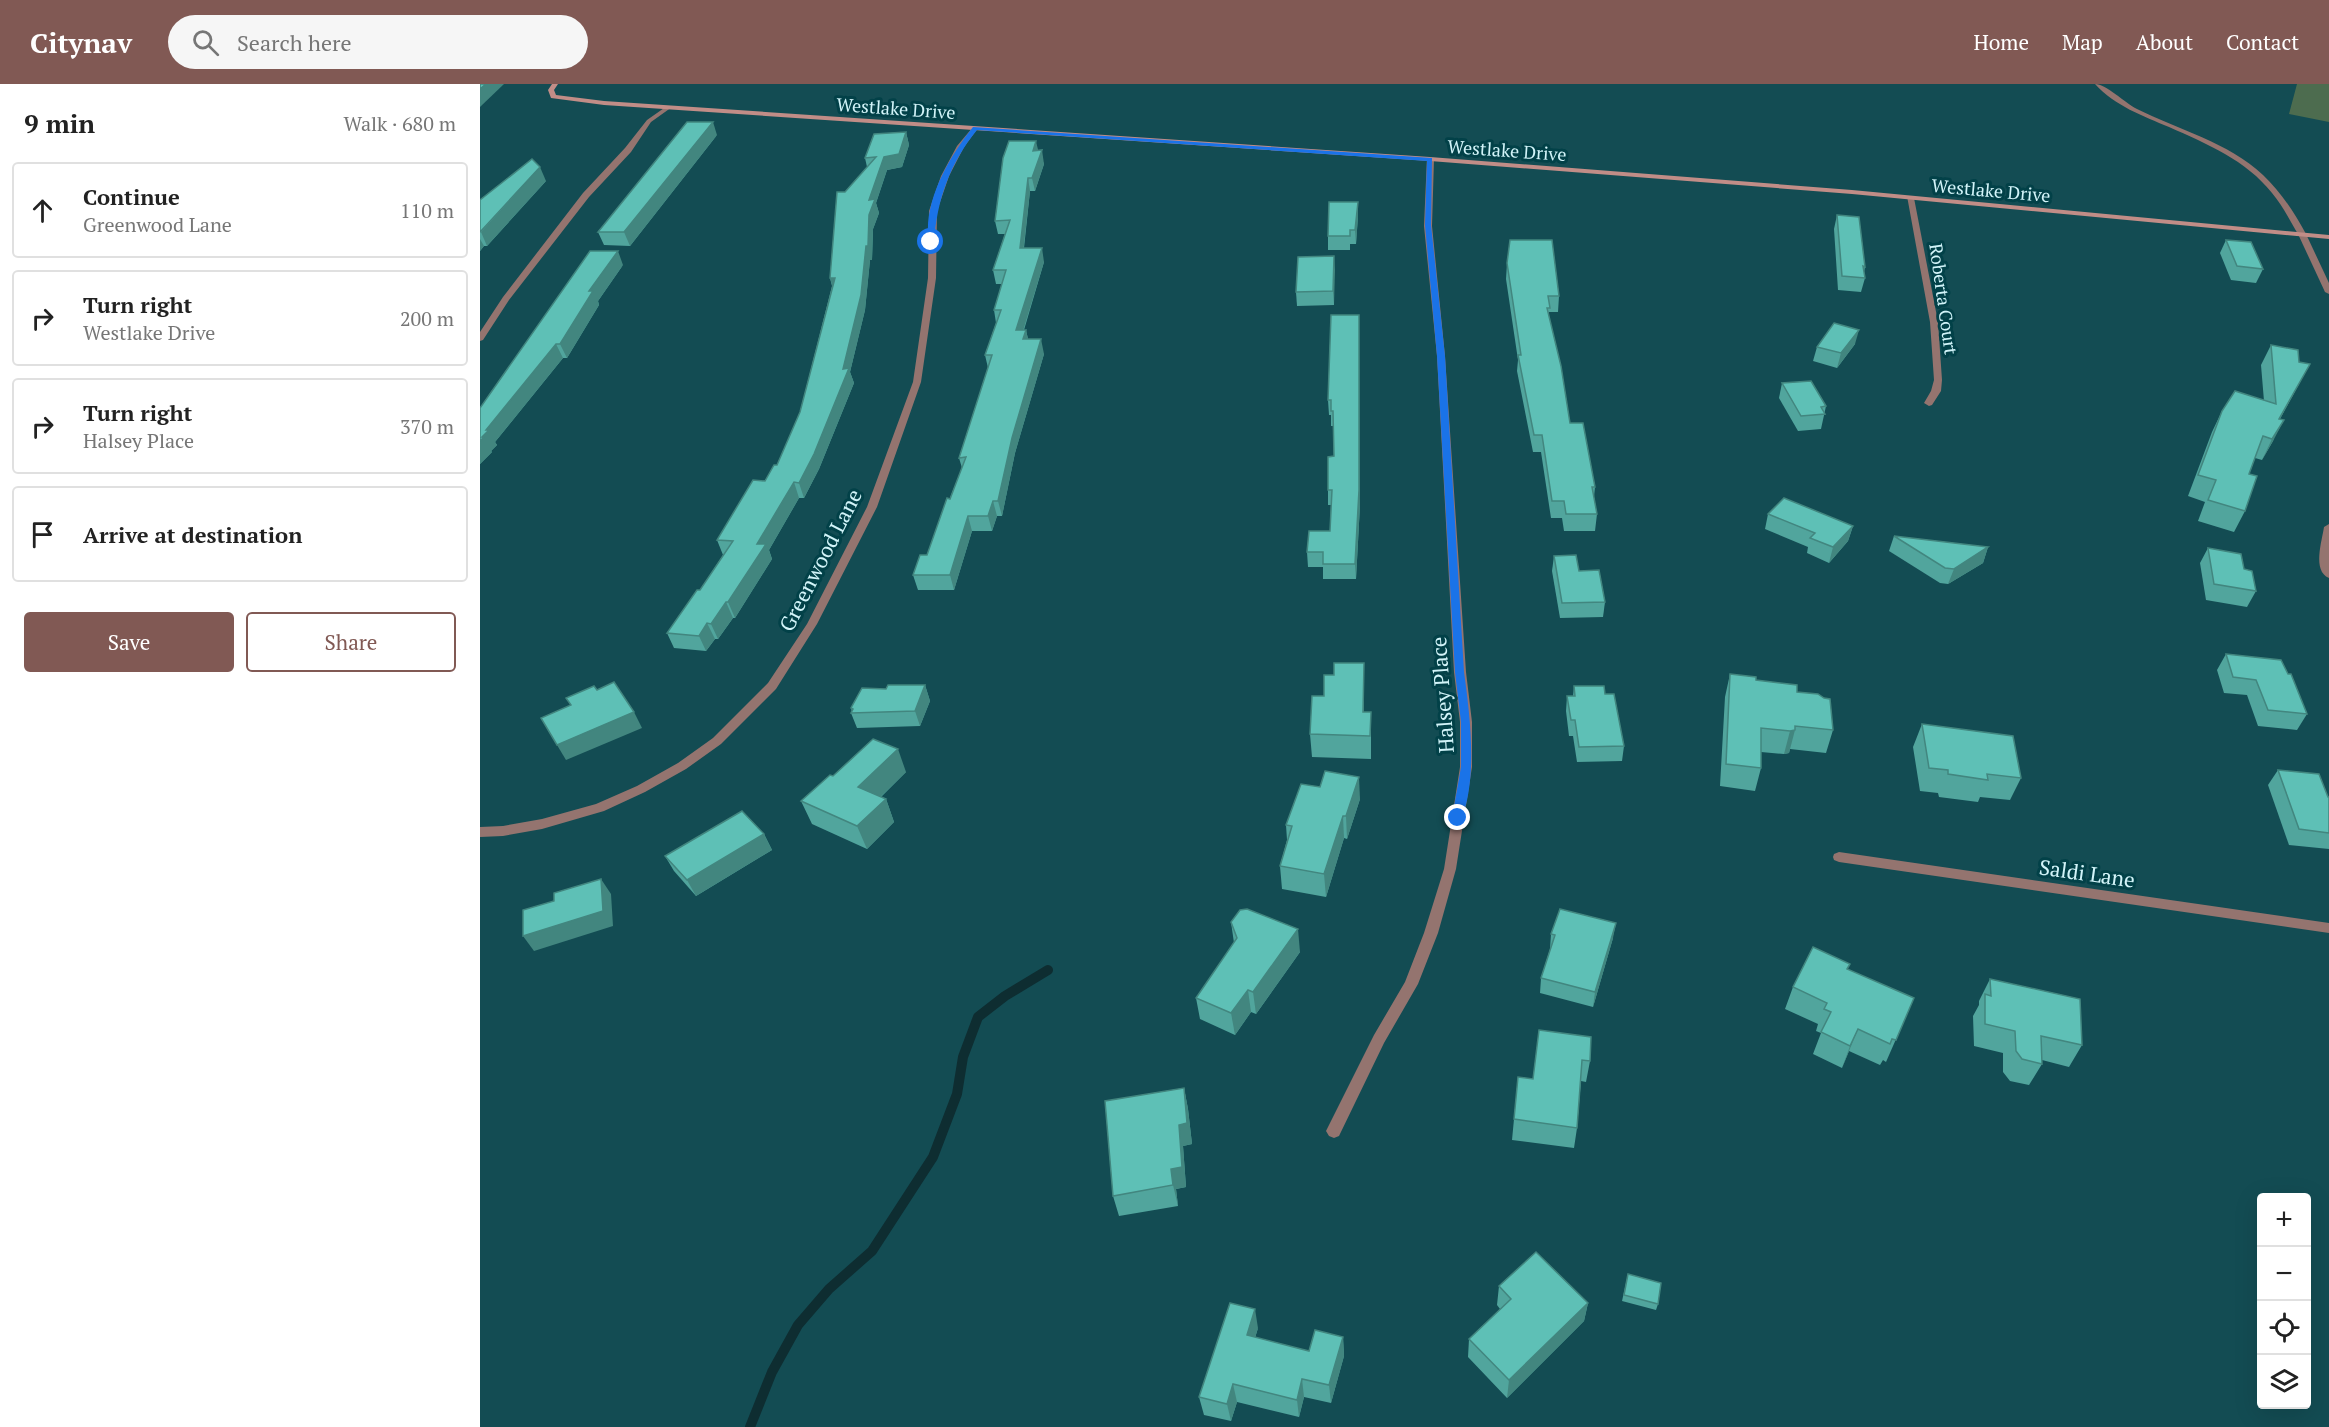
<!DOCTYPE html>
<html lang="en">
<head>
<meta charset="utf-8">
<style>
  body { margin:0; font-family:"PT Serif",serif; background:#f6f6f6; color:#222 }
  .controls { position:absolute; right:18px; bottom:18px; display:grid; overflow:hidden; border-radius:6px; box-shadow:0 6px 24px #0002 }
  .controls button { width:54px; height:54px; display:grid; place-items:center; padding:0; border:0; border-bottom:2px solid #e0e0e0; background:#fff; color:#222; font:30px sans-serif }
  .stop { position:absolute; width:18px; height:18px; margin:-14px; border:4px solid #1a73e8; border-radius:50%; background:#fff }
  .stop.end { background:#1a73e8; border-color:#fff; box-shadow:0 2px 6px #0008 }
  .list { margin:0; padding:0; list-style:none }
  h2 { display:flex; justify-content:space-between; align-items:center; height:78px; margin:0; padding:0 24px; font-size:26px }
  h2 small { font-size:20px; font-weight:400; color:#767676 }
  .list li { display:grid; grid-template-columns:39px 1fr auto; gap:18px; align-items:center; box-sizing:border-box; height:96px; margin:0 12px 12px; padding:0 12px; border:2px solid #e0e0e0; border-radius:6px }
  .list b { display:block; font-size:22px; white-space:nowrap }
  .list p { margin:0; font-size:20px; white-space:nowrap; color:#767676 }
  .list em { font-size:20px; font-style:normal; color:#767676 }
  .actions { display:flex; gap:12px; padding:18px 24px }
  .actions a { flex:1; padding:14px 0; border:2px solid #815954; border-radius:6px; text-align:center; font-size:21px; color:#815954 }
  .actions .main { background:#815954; color:#fff }
  .icon { flex:none; width:33px; height:33px; fill:none; stroke:currentColor; stroke-width:2; stroke-linecap:round; stroke-linejoin:round }
  .map { position:relative; flex:none; width:1849px; height:1343px; overflow:hidden }
  header { display:flex; align-items:center; gap:36px; box-sizing:border-box; height:84px; padding:0 30px; background:#815954; color:#fff }
  header strong { font-size:28px }
  nav { display:flex; gap:33px; margin-inline-start:auto; font-size:21px }
  .search { width:420px; height:54px; background:#f6f6f6; display:flex; align-items:center; gap:15px; box-sizing:border-box; padding:0 21px; border-radius:33px; color:#767676; font-size:22px }
  main { display:flex }
  aside { flex:1; background:#fff }
  .map>svg:first-child { display:block }
</style>
</head>
<body>
<header>
<strong>Citynav</strong>
<div class="search"><svg class="icon" aria-label="search" viewBox="0 0 24 24"><circle cx="10" cy="10" r="6"/><path d="M15 15l6 6"/></svg>Search here</div>
<nav><a>Home</a><a>Map</a><a>About</a><a>Contact</a></nav>
</header>
<main>
<aside>
<h2>9 min<small>Walk · 680 m</small></h2>
<ul class="list">
<li><svg class="icon" aria-label="ahead" viewBox="0 0 24 24"><path d="M12 20V5M6 11l6-6 6 6"/></svg><div><b>Continue</b><p>Greenwood Lane</p></div><em>110 m</em></li>
<li><svg class="icon" aria-label="right" viewBox="0 0 24 24"><path d="M7 20v-9h11M14 6l5 5-5 5"/></svg><div><b>Turn right</b><p>Westlake Drive</p></div><em>200 m</em></li>
<li><svg class="icon" aria-label="right" viewBox="0 0 24 24"><path d="M7 20v-9h11M14 6l5 5-5 5"/></svg><div><b>Turn right</b><p>Halsey Place</p></div><em>370 m</em></li>
<li><svg class="icon" aria-label="arrive" viewBox="0 0 24 24"><path d="M6 21V4h12l-3 4 3 4H6"/></svg><div><b>Arrive at destination</b></div></li>
</ul>
<div class="actions"><a class="main">Save</a><a>Share</a></div>
</aside>
<div class="map">
<svg width="1849" height="1343" viewBox="0 0 1849 1343">
  <rect width="100%" height="100%" fill="#134c53"/>
  <polygon fill="#4d6c4f" points="1817,0 1849,0 1849,38 1809,30"/>
  <g fill="none" stroke-linecap="round" stroke-linejoin="round">
    <polyline stroke="#0e2d31" stroke-width="10" points="270,1343 292,1288 318,1241 349,1205 392,1167 453,1073 477,1010 483,973 498,933 525,912 568,886"/>
    <path fill="#94746f" fill-rule="evenodd" d="M1615 0C1626 0 1645 19 1657 25 1699 46 1748 58 1783 91 1801 108 1814 128 1826 150L1825 152H1819C1810 137 1803 122 1792 109 1766 76 1727 60 1689 43 1663 32 1635 22 1615 0Z"/>
    <g fill="#94746f" fill-rule="evenodd">
      <polygon points="187,22 192,23 171,38 151,68 109,113 29,216 3,256 0,257 0,248 23,213 103,109 145,64 167,36"/>
      <polygon points="493,43 498,44 484,63 469,92 457,127 456,194 441,298 397,423 337,540 296,605 241,660 206,685 165,708 124,727 62,745 23,752 0,753 0,743 23,742 62,735 116,720 157,702 198,679 233,654 288,599 327,540 387,423 433,298 448,194 449,127 461,92 477,62"/>
      <polygon points="947,73 954,75 952,142 965,272 986,588 992,638 992,683 976,785 958,849 938,900 904,959 859,1052 854,1054 849,1052 846,1047 894,951 925,898 944,849 964,785 980,683 980,638 974,588 957,272 944,142"/>
      <polygon points="1427,112 1434,114 1458,238 1462,296 1461,307 1452,321 1449,322 1444,319 1451,307 1454,296 1450,238"/>
      <polygon points="1819,148 1826,150 1849,199 1849,210 1845,208 1818,150"/>
      <path d="M1849 440V494C1832 487 1842 457 1844 443Z"/>
      <polygon points="1359,768 1849,839 1849,849 1359,778 1354,776 1353,773 1354,770"/>
    </g>
    <polygon fill="#c18d87" fill-rule="evenodd" points="72,0 78,0 74,6 76,11 124,17 950,73 1372,106 1849,151 1849,155 1372,110 950,77 124,21 71,14 68,6"/>
  </g>
  <g fill="#51a59d">
    <polygon points="426,48 429,61 422,83 407,86 396,119 399,129 393,145 392,176 390,176 385,226 370,288 374,299 339,385 324,414 319,414 289,466 292,475 255,534 253,534 238,555 235,555 226,567 194,564 187,549 220,506 243,471 237,456 297,381 320,328 352,202 350,194 365,108 387,83 385,74"/>
    <polygon points="237,51 150,162 124,161 118,148"/>
    <polygon points="558,66 564,80 555,107 550,107 544,164 564,178 544,246 546,246 548,255 564,270 535,369 522,432 517,432 512,447 492,447 474,506 438,506 433,491 447,471 482,384 479,374 508,284 505,271 516,239 514,226 522,200 516,200 513,186 525,150 518,150 515,137"/>
    <polygon points="66,97 7,162 4,162 0,167 0,116"/>
    <polygon points="878,118 878,132 876,160 870,160 870,166 848,166 848,152"/>
    <polygon points="1357,131 1385,183 1384,188 1385,194 1381,208 1358,206 1354,145"/>
    <polygon points="1746,156 1783,185 1776,199 1751,196 1740,169"/>
    <polygon points="854,172 854,221 817,222 816,208"/>
    <polygon points="1027,179 1079,212 1078,228 1069,228 1069,234 1090,339 1115,403 1114,413 1117,430 1115,447 1084,447 1082,434 1071,434 1061,368 1053,368 1037,287 1038,276 1026,195"/>
    <polygon points="143,181 118,217 119,221 87,274 83,274 15,358 17,361 11,367 12,368 0,380 0,324"/>
    <polygon points="851,231 880,421 876,495 843,495 843,483 828,483 827,468 850,447 851,421 848,421 848,406 854,372 853,342 851,342 851,331 849,331 848,316"/>
    <polygon points="1375,260 1357,284 1333,277 1337,263"/>
    <polygon points="1791,261 1819,300 1800,335 1793,357 1782,376 1775,374 1769,390 1765,427 1754,448 1718,437 1725,418 1708,412 1732,348 1742,327 1784,317 1781,281"/>
    <polygon points="1302,299 1346,322 1341,345 1318,347 1299,314"/>
    <polygon points="1288,430 1373,442 1368,457 1349,479 1327,469 1328,463 1285,445"/>
    <polygon points="1414,452 1508,463 1503,479 1468,500 1460,499 1409,467"/>
    <polygon points="1728,464 1764,485 1776,507 1767,523 1726,516 1720,479"/>
    <polygon points="1074,472 1099,487 1125,518 1123,533 1080,534 1072,487"/>
    <polygon points="1746,570 1827,630 1817,646 1778,642 1767,611 1744,609 1737,586"/>
    <polygon points="1250,590 1317,608 1353,646 1346,669 1310,665 1309,669 1304,670 1281,668 1281,684 1275,707 1240,702 1245,613"/>
    <polygon points="445,601 450,617 440,642 377,644 371,629 372,628 371,624 406,605"/>
    <polygon points="884,602 884,628 891,628 891,675 832,673 830,650 844,612"/>
    <polygon points="1094,602 1125,610 1144,662 1142,677 1097,678 1093,652 1089,652 1086,627 1087,612 1093,612"/>
    <polygon points="1442,640 1541,694 1530,716 1500,713 1498,718 1459,713 1458,709 1440,707 1433,663"/>
    <polygon points="1798,686 1849,713 1849,765 1809,761 1788,701"/>
    <polygon points="426,688 401,713 406,715 414,738 387,765 332,740 321,717 353,692"/>
    <polygon points="880,715 867,755 864,754 846,813 802,805 800,782 807,756 806,741"/>
    <polygon points="284,750 292,766 216,812 194,787 185,772"/>
    <polygon points="751,838 820,868 776,930 771,928 755,951 720,935 716,914 754,859"/>
    <polygon points="1071,850 1133,854 1113,923 1060,909 1061,894 1070,865"/>
    <polygon points="1370,880 1367,885 1434,914 1406,978 1403,976 1400,981 1369,967 1362,984 1333,970 1341,949 1336,947 1338,940 1305,925 1313,903"/>
    <polygon points="1510,895 1602,961 1589,983 1562,976 1562,980 1549,1001 1530,997 1523,988 1523,969 1494,962 1493,932 1499,921 1499,917"/>
    <polygon points="1059,946 1110,977 1106,998 1101,997 1097,1044 1094,1064 1032,1056 1038,993 1053,995"/>
    <polygon points="704,1004 708,1025 712,1060 703,1062 706,1103 696,1105 698,1122 639,1132 633,1112"/>
    <polygon points="1148,1190 1178,1220 1176,1226 1142,1217"/>
    <polygon points="1019,1202 1108,1219 1104,1237 1027,1314 988,1273 989,1255 1020,1225 1017,1221"/>
    <polygon points="778,1244 775,1254 829,1267 863,1253 864,1272 851,1319 824,1313 819,1333 757,1318 751,1337 724,1331 719,1313"/>
  </g>
  <g fill="#42867f">
    <polygon points="6,0 24,0 0,23 0,5"/>
    <polygon points="233,38 237,51 150,162 144,148"/>
    <polygon points="426,48 429,61 422,83 407,86 396,119 399,129 393,145 392,176 390,176 385,226 370,288 374,299 339,385 324,414 319,399 363,285 389,116 404,73"/>
    <polygon points="556,57 559,70 553,67"/>
    <polygon points="562,66 564,80 555,107 552,94"/>
    <polygon points="60,83 66,97 7,162 1,148"/>
    <polygon points="548,94 550,107 542,178 540,164"/>
    <polygon points="878,118 878,132 876,160 875,146"/>
    <polygon points="0,155 4,162 0,167"/>
    <polygon points="562,164 564,178 539,260 536,246"/>
    <polygon points="138,167 143,181 118,217 119,221 87,274 80,260 109,207"/>
    <polygon points="854,172 855,186 854,221 853,207"/>
    <polygon points="350,194 355,194 354,208"/>
    <polygon points="879,231 880,421 876,495 875,480"/>
    <polygon points="546,246 549,260 543,255"/>
    <polygon points="1379,246 1375,260 1357,284 1361,269"/>
    <polygon points="561,255 564,270 535,369 522,432 518,417 532,354"/>
    <polygon points="76,260 83,274 15,358 17,361 11,367 12,368 0,380 0,357 6,346"/>
    <polygon points="1830,280 1819,300 1788,356 1799,335"/>
    <polygon points="1804,336 1793,357 1782,376 1792,355"/>
    <polygon points="314,398 319,414 289,466 292,475 255,534 248,518 277,460"/>
    <polygon points="513,417 517,432 512,447 508,432"/>
    <polygon points="488,432 492,447 474,506 470,491"/>
    <polygon points="1373,442 1368,457 1349,479 1353,463"/>
    <polygon points="1508,463 1503,479 1468,500 1474,485"/>
    <polygon points="246,518 253,534 238,555 231,540"/>
    <polygon points="227,539 235,555 226,567 219,552"/>
    <polygon points="884,579 884,651 883,628"/>
    <polygon points="445,601 450,617 440,642 435,627"/>
    <polygon points="154,628 162,644 86,676 77,661"/>
    <polygon points="1315,646 1309,669 1304,670 1310,647"/>
    <polygon points="418,665 426,688 387,726 378,703"/>
    <polygon points="879,693 880,715 867,755 866,732"/>
    <polygon points="406,715 414,738 387,765 377,742"/>
    <polygon points="863,732 864,754 846,813 844,790"/>
    <polygon points="284,750 292,766 216,812 207,796"/>
    <polygon points="121,795 131,810 133,842 54,867 43,852"/>
    <polygon points="1136,839 1133,854 1113,923 1115,908"/>
    <polygon points="818,845 820,868 776,930 773,908"/>
    <polygon points="768,906 771,928 755,951 751,929"/>
    <polygon points="1378,945 1369,967 1362,984 1370,962"/>
    <polygon points="704,1004 708,1025 712,1060 703,1062 706,1103 696,1105 698,1122 693,1101 691,1085"/>
    <polygon points="1108,1219 1104,1237 1027,1314 1029,1296"/>
    <polygon points="775,1225 778,1244 770,1270 767,1251"/>
    <polygon points="863,1253 864,1272 851,1319 849,1301"/>
    <polygon points="822,1295 824,1313 819,1333 817,1316"/>
    <polygon points="753,1300 757,1318 751,1337 747,1320"/>
  </g>
  <g fill="#5ec0b6" stroke="#42867f" stroke-width="1.5">
    <polygon points="0,0 6,0 0,5"/>
    <polygon points="207,38 233,38 144,148 118,148"/>
    <polygon points="426,48 419,70 404,73 389,116 395,115 389,131 388,162 386,162 381,211 363,285 369,284 334,370 319,399 314,398 277,460 286,460 248,518 246,518 231,540 227,539 219,552 187,549 217,506 220,506 253,457 237,456 273,396 285,397 294,381 297,381 320,328 355,194 350,194 357,108 365,108 396,73 385,74 394,50"/>
    <polygon points="529,57 556,57 553,67 562,66 552,94 548,94 540,164 562,164 536,246 546,246 543,255 561,255 532,354 518,417 513,417 508,432 488,432 470,491 433,491 440,471 447,471 467,414 470,415 486,373 479,374 512,271 505,271 521,226 514,226 526,186 513,186 530,136 515,137 523,74"/>
    <polygon points="52,75 60,83 0,148 0,116"/>
    <polygon points="849,118 878,118 875,146 870,146 870,152 848,152"/>
    <polygon points="1357,131 1379,133 1385,183 1383,182 1385,194 1362,192"/>
    <polygon points="1030,156 1072,156 1079,212 1068,212 1070,224 1067,224 1081,282 1090,339 1103,339 1115,403 1112,403 1117,430 1086,430 1084,417 1072,417 1062,351 1054,351 1038,271 1041,271 1027,179"/>
    <polygon points="1746,156 1771,158 1783,185 1757,182"/>
    <polygon points="110,167 138,167 109,207 113,207 80,260 76,260 6,346 9,346 2,353 4,353 0,357 0,324"/>
    <polygon points="854,172 853,207 816,208 818,173"/>
    <polygon points="851,231 879,231 879,406 875,480 843,480 843,468 827,468 829,447 850,447 852,406 848,406 848,373 854,372 853,327 851,327 851,316 848,316"/>
    <polygon points="1354,239 1379,246 1361,269 1337,263"/>
    <polygon points="1791,261 1818,266 1819,278 1830,280 1799,335 1804,336 1792,355 1783,352 1769,390 1777,392 1765,427 1728,416 1736,396 1718,391 1742,327 1755,307 1796,320"/>
    <polygon points="1331,297 1346,322 1341,323 1345,330 1321,332 1302,299"/>
    <polygon points="1304,414 1373,442 1353,463 1330,454 1335,449 1288,430"/>
    <polygon points="1414,452 1508,463 1474,485 1465,484"/>
    <polygon points="1728,464 1761,470 1764,485 1772,487 1776,507 1734,500"/>
    <polygon points="1096,471 1099,487 1119,486 1125,518 1082,519 1074,472"/>
    <polygon points="1746,570 1801,576 1808,590 1811,590 1827,630 1788,626 1776,596 1753,593"/>
    <polygon points="854,579 884,579 883,628 891,628 890,652 830,650 832,612 844,612 844,591 854,591"/>
    <polygon points="1250,590 1276,593 1276,596 1317,601 1317,608 1338,610 1344,614 1350,615 1353,646 1315,642 1315,646 1310,647 1281,644 1281,684 1246,680"/>
    <polygon points="134,598 154,628 77,661 61,634 91,621 86,614 114,602 117,606"/>
    <polygon points="408,601 445,601 435,627 371,629 373,625 371,624 382,604 406,605"/>
    <polygon points="1094,602 1124,602 1125,610 1134,610 1144,662 1099,663 1095,636 1091,636 1087,612 1095,612"/>
    <polygon points="1442,640 1533,652 1541,694 1507,690 1508,696 1468,690 1468,686 1449,684"/>
    <polygon points="393,655 418,665 378,703 406,715 377,742 321,717 350,691 353,692"/>
    <polygon points="1798,686 1839,690 1848,713 1849,713 1849,749 1819,745"/>
    <polygon points="845,687 879,693 866,732 863,732 844,790 800,782 812,742 806,741 821,700 840,703"/>
    <polygon points="262,727 284,750 207,796 185,772"/>
    <polygon points="121,795 123,827 43,852 43,826 74,817 74,809"/>
    <polygon points="767,825 818,845 773,908 768,906 751,929 716,914 757,854 751,838 760,826"/>
    <polygon points="1080,825 1136,839 1115,908 1061,894 1075,851 1071,850"/>
    <polygon points="1333,863 1370,880 1367,885 1434,914 1416,956 1412,955 1410,960 1378,945 1370,962 1341,948 1351,928 1344,925 1347,919 1313,903"/>
    <polygon points="1510,895 1600,915 1602,961 1561,952 1562,980 1542,975 1536,967 1535,947 1505,940 1505,910 1511,912"/>
    <polygon points="1059,946 1111,953 1110,977 1102,976 1097,1044 1034,1035 1038,993 1053,995"/>
    <polygon points="704,1004 707,1039 699,1041 702,1083 691,1085 693,1101 633,1112 625,1017"/>
    <polygon points="1056,1168 1108,1219 1029,1296 989,1255 1031,1215 1019,1202"/>
    <polygon points="1148,1190 1181,1199 1178,1220 1144,1211"/>
    <polygon points="750,1219 775,1225 767,1251 829,1267 835,1246 863,1253 849,1301 822,1295 817,1316 753,1300 747,1320 719,1313"/>
  </g>
  <path fill="#1a73e8" d="M493 43 952 74 951 141 965 272 984 588C990 631 998 695 981 736H974L972 734 981 683V638L975 588 957 272 945 141 947 77 497 46C470 79 457 116 454 158L449 159C442 119 469 73 493 43Z"/>
  <g text-anchor="middle" dominant-baseline="central" stroke-width="6" stroke-linejoin="round" paint-order="stroke">
    <g font-size="18" fill="#d2f4f9" stroke="#024148">
      <text transform="translate(416 24) rotate(4)">Westlake Drive</text>
      <text transform="translate(1027 66) rotate(4)">Westlake Drive</text>
      <text transform="translate(1511 106) rotate(5)">Westlake Drive</text>
      <text transform="translate(1464 215) rotate(82)">Roberta Court</text>
    </g>
    <g font-size="21" fill="#d2f4f9" stroke="#024148">
      <text transform="translate(340 476) rotate(-63)">Greenwood Lane</text>
      <text transform="translate(962 611) rotate(-94)">Halsey Place</text>
      <text transform="translate(1607 789) rotate(8)">Saldi Lane</text>
    </g>
  </g>
</svg>
<div class="controls">
<button>+</button>
<button>−</button>
<button><svg class="icon" aria-label="locate" viewBox="0 0 24 24"><circle cx="12" cy="12" r="6"/><path d="M12 2v4M12 18v4M2 12h4M18 12h4"/></svg></button>
<button><svg class="icon" aria-label="layers" viewBox="0 0 24 24"><path d="M12 4l9 5-9 5-9-5zM3 14l9 5 9-5"/></svg></button>
</div>
<div class="stop" style="left:451px;top:158px"></div>
<div class="stop end" style="left:978px;top:734px"></div>
</div>
</main>
</body>
</html>
